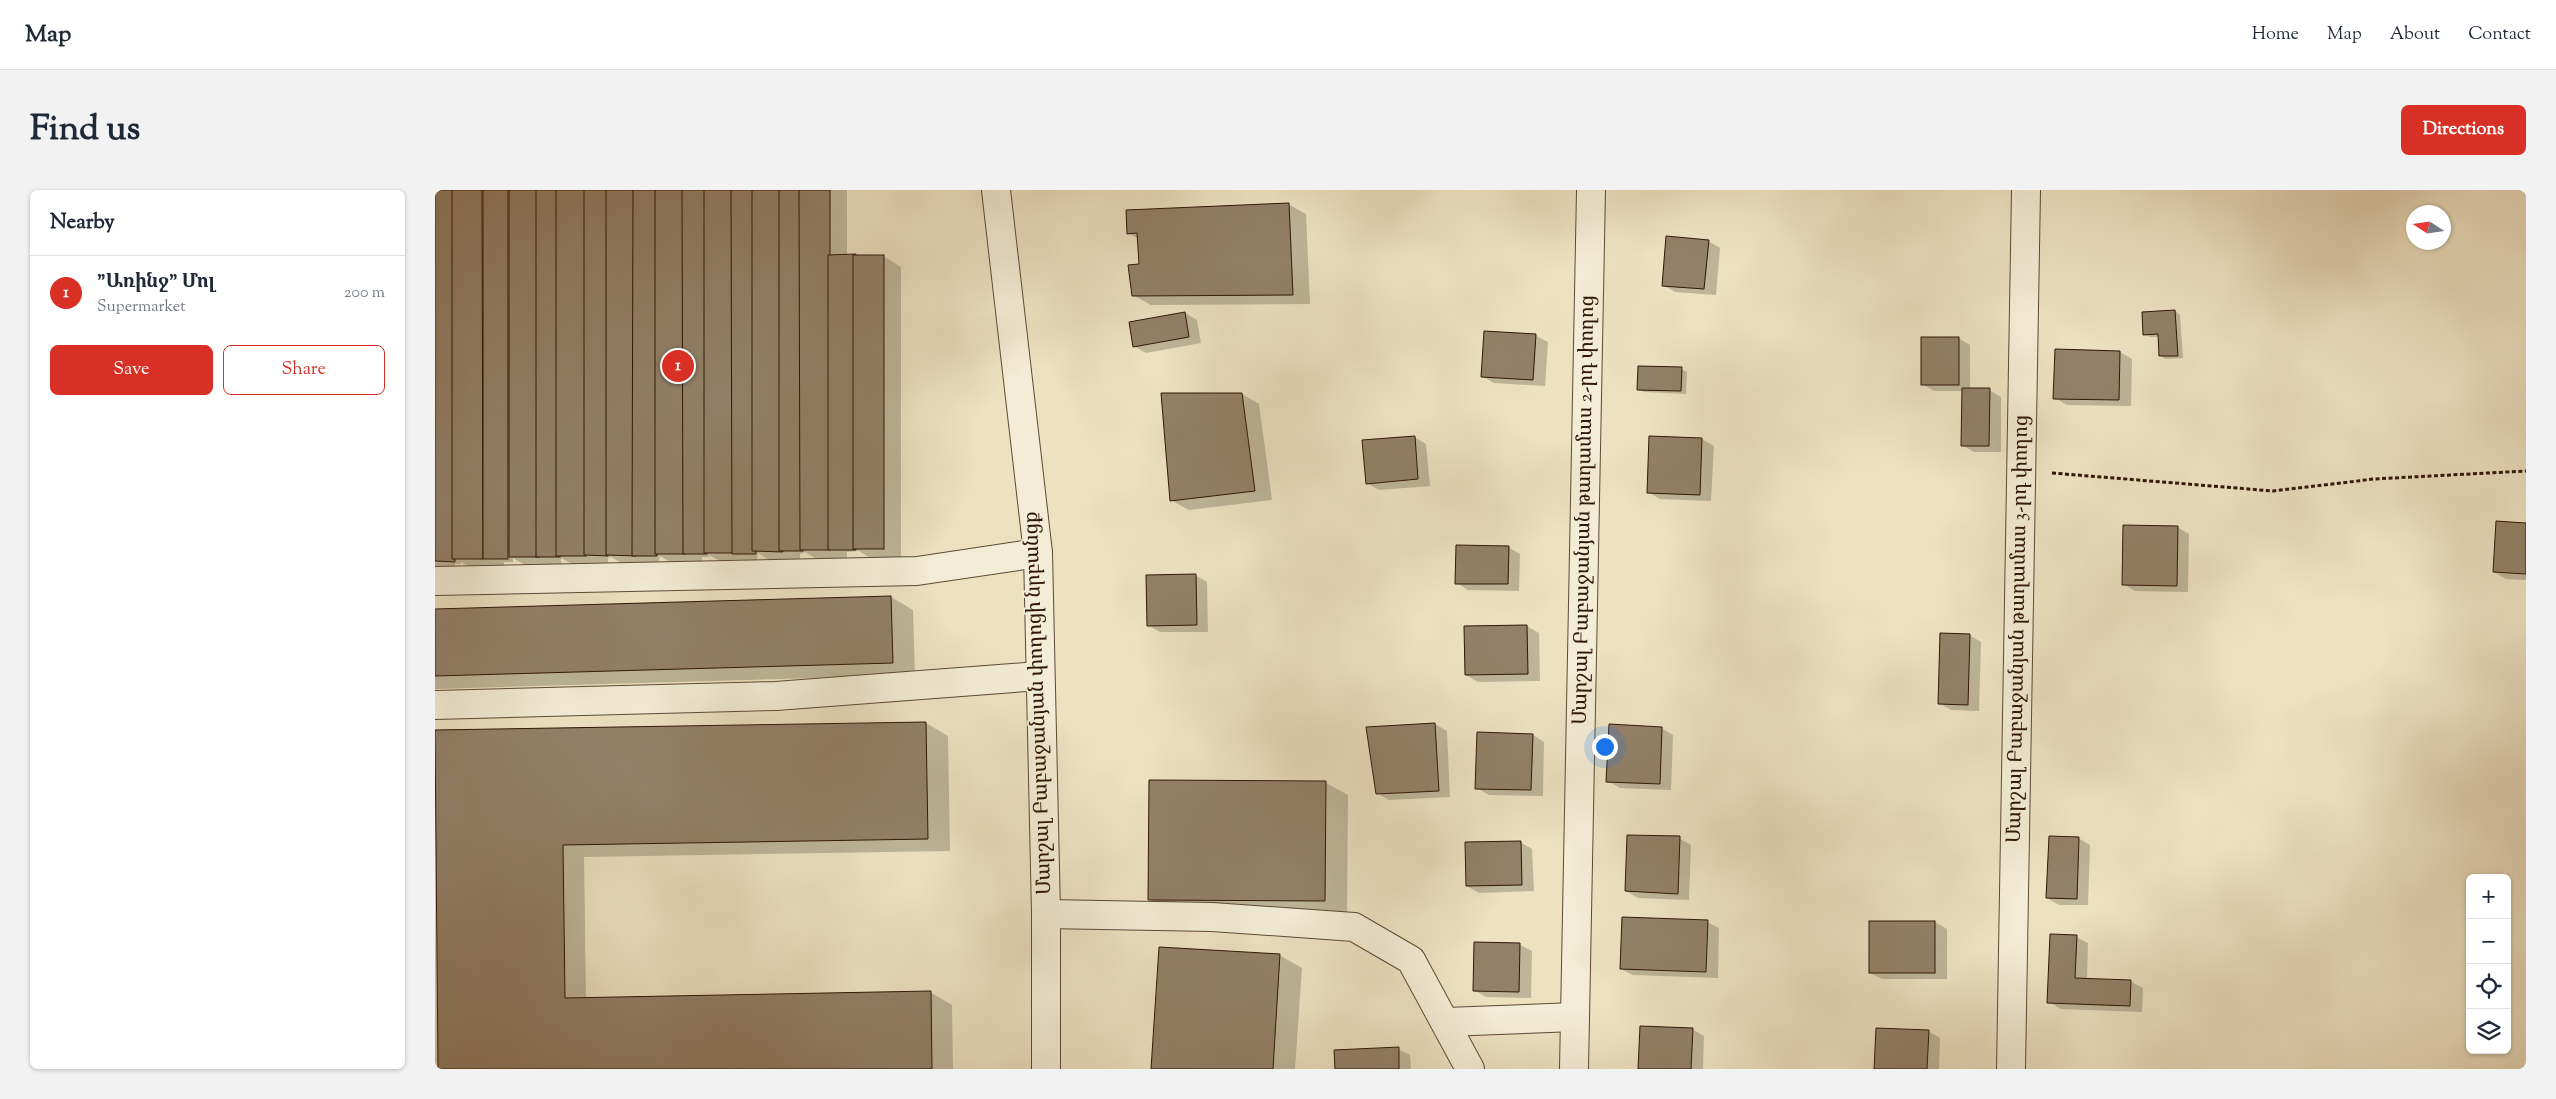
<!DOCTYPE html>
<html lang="en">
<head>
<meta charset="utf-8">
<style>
  body { margin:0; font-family:"Sorts Mill Goudy","Noto Serif Armenian",serif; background:#f2f2f3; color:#1f2937 }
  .controls { position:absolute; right:15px; bottom:15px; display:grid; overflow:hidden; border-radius:8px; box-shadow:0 1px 4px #0004 }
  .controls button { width:45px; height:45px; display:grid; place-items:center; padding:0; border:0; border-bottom:1px solid #e0e1e3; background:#fff; color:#1f2937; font:25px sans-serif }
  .compass { position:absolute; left:1971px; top:15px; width:45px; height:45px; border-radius:50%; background:#fff; box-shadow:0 1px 4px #0004; rotate:282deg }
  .you { position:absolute; left:1169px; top:556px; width:18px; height:18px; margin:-12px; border:4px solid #fff; border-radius:50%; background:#1a73e8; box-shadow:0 0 0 8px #1a73e833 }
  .badge { display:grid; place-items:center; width:32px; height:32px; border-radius:50%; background:#d93025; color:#fff; font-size:16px; font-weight:700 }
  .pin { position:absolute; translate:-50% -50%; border:2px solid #fff; box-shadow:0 1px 5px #0006 }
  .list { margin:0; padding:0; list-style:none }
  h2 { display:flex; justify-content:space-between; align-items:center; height:65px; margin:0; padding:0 20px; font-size:21px }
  h2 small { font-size:16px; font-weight:400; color:#747a83 }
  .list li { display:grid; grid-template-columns:32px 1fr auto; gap:15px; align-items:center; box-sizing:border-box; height:75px; padding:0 20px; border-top:1px solid #e0e1e3 }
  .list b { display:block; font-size:19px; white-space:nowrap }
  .list p { margin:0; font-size:16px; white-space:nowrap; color:#747a83 }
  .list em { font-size:16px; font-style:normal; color:#747a83 }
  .actions { display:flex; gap:10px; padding:15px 20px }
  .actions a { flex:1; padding:11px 0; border:1px solid #d93025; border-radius:8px; text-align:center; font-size:18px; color:#d93025 }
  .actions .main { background:#d93025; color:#fff }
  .icon { flex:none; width:28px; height:28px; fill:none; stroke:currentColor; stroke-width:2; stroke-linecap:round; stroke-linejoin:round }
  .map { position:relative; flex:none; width:2091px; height:879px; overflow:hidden; border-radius:8px }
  header { display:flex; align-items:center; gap:30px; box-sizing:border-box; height:70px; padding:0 25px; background:#fff; border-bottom:1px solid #e0e1e3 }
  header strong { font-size:24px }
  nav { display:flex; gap:28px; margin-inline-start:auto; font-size:18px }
  .intro { display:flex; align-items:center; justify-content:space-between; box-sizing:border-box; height:120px; padding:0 30px }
  h1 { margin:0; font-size:35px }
  .button { padding:12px 22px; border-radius:8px; background:#d93025; color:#fff; font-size:18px; font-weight:700 }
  main { display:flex; gap:30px; padding:0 30px }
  aside { flex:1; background:#fff; border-radius:8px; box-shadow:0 1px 4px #0004 }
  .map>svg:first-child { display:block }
</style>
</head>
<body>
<header>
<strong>Map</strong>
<nav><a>Home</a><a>Map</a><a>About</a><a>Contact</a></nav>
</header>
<div class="intro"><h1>Find us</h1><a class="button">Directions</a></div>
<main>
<aside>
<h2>Nearby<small></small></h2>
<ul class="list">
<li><span class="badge">1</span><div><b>&quot;Առինջ&quot; Մոլ</b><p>Supermarket</p></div><em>200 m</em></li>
</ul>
<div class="actions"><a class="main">Save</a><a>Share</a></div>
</aside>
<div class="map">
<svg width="2091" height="879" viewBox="0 0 2091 879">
  <rect width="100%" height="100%" fill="#ede1c0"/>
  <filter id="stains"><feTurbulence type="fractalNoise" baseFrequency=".004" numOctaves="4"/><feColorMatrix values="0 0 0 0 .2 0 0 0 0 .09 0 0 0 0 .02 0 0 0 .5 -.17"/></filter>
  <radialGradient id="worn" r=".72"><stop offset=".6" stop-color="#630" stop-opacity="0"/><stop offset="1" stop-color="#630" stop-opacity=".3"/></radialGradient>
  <g fill="#0003">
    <polygon points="0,0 412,0 412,66 448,66 466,77 466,369 437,369 424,361 412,362 412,369 383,370 370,362 365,364 365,371 336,371 323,363 321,375 292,375 274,365 274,367 267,367 267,374 238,374 225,366 223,378 194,377 176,367 173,368 173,378 144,378 126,368 126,379 97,379 78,368 78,372 69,372 69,381 41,381 26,372 26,374 20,374 20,382 0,382"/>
    <polygon points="853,14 871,24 875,114 716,115 698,105 705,75 704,49 693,43"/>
    <polygon points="1273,51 1285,58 1281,105 1240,102 1228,95"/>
    <polygon points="1740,121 1745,125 1748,168 1730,169 1725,165 1724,147 1715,147 1709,144"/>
    <polygon points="750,123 762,130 766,153 711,163 699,156"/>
    <polygon points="1101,146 1113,152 1110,196 1059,193 1047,186"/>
    <polygon points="1523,148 1535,155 1535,200 1554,200 1566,207 1566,262 1539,262 1527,255 1528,201 1499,201 1487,194"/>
    <polygon points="1685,162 1697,169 1696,216 1632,215 1620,208"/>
    <polygon points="1246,179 1252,182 1251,204 1209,202 1203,199"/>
    <polygon points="807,204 824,214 837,310 754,320 736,310"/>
    <polygon points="979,247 991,254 995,296 944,300 932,293"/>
    <polygon points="1267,249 1279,256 1276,311 1225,309 1213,302"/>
    <polygon points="2091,334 2091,390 2071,389 2059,382"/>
    <polygon points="1742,337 1754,344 1753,402 1700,401 1688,394"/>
    <polygon points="1073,357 1085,364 1084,401 1033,400 1022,393"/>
    <polygon points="760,385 772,392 773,442 725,442 713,435"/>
    <polygon points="456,407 478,420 480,485 0,499 0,420"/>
    <polygon points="1092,436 1104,443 1105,491 1043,492 1031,485 1030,437"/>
    <polygon points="1534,445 1546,452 1544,521 1516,520 1504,513"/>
    <polygon points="491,533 513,546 515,661 149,667 151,809 495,802 517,815 518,879 4,879 0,542"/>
    <polygon points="1000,534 1012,541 1015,607 954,610 942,603"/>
    <polygon points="1226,538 1238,545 1236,600 1185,598 1173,591"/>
    <polygon points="1098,545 1109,552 1108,606 1054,605 1042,598"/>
    <polygon points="891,593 913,605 912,723 736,722 714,709"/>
    <polygon points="1244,648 1256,655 1254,710 1203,708 1191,701"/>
    <polygon points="1643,648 1655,655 1653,715 1624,715 1612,708"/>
    <polygon points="1085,652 1097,659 1099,701 1044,703 1032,696"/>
    <polygon points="1272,732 1284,738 1283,788 1198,785 1186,779"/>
    <polygon points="1500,732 1512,739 1512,789 1447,789 1435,783"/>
    <polygon points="1641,747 1653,753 1652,790 1696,792 1708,798 1707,822 1626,819 1614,812"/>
    <polygon points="1085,755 1097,761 1096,808 1051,807 1039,800"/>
    <polygon points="844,765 867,778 860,879 717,879"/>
    <polygon points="1257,839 1269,846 1268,879 1204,879"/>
    <polygon points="1493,841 1505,848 1504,879 1440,879"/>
    <polygon points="963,859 975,865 976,879 901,879"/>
  </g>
  <g fill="#928068" stroke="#301608">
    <polygon points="0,0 20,0 20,372 0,371"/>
    <polygon points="17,0 47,0 48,369 17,369"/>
    <rect x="48" y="0" width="25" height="369"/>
    <rect x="74" y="0" width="30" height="367"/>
    <rect x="101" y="0" width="24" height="367"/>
    <rect x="121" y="0" width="30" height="366"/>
    <polygon points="149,0 173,0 173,366 149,365"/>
    <polygon points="171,0 201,0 201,366 171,365"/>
    <polygon points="198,0 222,0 222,366 197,366"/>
    <rect x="220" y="0" width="30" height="364"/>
    <polygon points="247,0 271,0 272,364 248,364"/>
    <rect x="269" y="0" width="31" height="363"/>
    <polygon points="296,0 321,0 321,364 297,364"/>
    <polygon points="317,0 348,0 348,362 317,361"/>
    <rect x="344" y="0" width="24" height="361"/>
    <polygon points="364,0 395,0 395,360 365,360"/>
    <polygon points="854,13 858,105 697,106 693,75 704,74 702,43 692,44 691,20"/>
    <polygon points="1231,46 1274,50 1269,99 1227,96"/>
    <polygon points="421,64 421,360 393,360 393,65"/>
    <rect x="418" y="65" width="31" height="294"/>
    <polygon points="1740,120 1743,166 1724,166 1723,144 1708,145 1707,122"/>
    <polygon points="750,122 754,147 698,157 694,132"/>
    <polygon points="1049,141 1101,144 1098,190 1046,187"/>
    <rect x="1486" y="147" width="38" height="48"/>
    <polygon points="1620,159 1685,161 1684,210 1618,209"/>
    <polygon points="1203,176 1247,177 1246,201 1202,200"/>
    <polygon points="1527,198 1555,198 1554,256 1526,256"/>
    <polygon points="726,203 807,203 820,301 735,311"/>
    <polygon points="980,246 983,289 931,294 927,250"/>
    <polygon points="1214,246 1267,248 1265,305 1212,303"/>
    <polygon points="2061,331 2091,333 2091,384 2058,382"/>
    <polygon points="1688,335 1743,336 1742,396 1687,395"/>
    <polygon points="1021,355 1074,356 1073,394 1020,394"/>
    <polygon points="761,384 762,435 712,436 711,385"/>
    <polygon points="456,406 458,473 0,486 0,419"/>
    <polygon points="1092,435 1093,484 1030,485 1029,436"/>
    <polygon points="1505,443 1535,444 1533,515 1503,514"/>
    <polygon points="491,532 493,649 128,655 130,808 496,801 497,879 3,879 0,540"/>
    <polygon points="1000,533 1004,601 941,604 931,537"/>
    <polygon points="1174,534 1227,537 1225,594 1171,592"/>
    <polygon points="1042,542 1098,544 1096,600 1040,599"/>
    <polygon points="714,590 891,591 890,711 713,710"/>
    <polygon points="1192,645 1245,646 1243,704 1190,701"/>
    <polygon points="1614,646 1644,647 1642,709 1611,708"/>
    <polygon points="1086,651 1087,695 1031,696 1030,652"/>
    <polygon points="1187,727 1273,730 1271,782 1185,779"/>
    <rect x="1434" y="731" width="66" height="52"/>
    <polygon points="1615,744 1642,745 1640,788 1696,790 1695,816 1612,813"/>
    <polygon points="1039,752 1085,753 1084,802 1038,801"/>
    <polygon points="724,757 845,764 838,879 716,879"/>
    <polygon points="1205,836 1258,838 1256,879 1203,879"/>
    <polygon points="1441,838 1494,840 1492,879 1439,879"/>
    <polygon points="964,857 964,879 900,879 899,860"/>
  </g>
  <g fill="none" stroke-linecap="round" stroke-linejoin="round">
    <defs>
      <g id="minor">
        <polyline points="561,0 603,363 611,724 611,879"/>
        <polyline points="0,391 482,381 603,363"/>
        <polyline points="0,515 341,506 604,486"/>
        <polyline points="611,724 777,727 919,737 976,770 1035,879"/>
        <polyline points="1011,832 1140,827"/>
        <polyline points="1139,879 1156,0"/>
        <polyline points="1576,879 1591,0"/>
      </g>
    </defs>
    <use href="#minor" stroke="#5f4936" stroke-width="30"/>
    <polyline stroke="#301608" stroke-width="3" stroke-dasharray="4 2.5" stroke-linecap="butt" points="1617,283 1838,301 1939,289 2091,281"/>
    <use href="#minor" stroke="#f3ecd6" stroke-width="28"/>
  </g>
  <g text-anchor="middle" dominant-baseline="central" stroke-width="4" stroke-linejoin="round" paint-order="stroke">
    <g font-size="20" fill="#301608" stroke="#f3ecd6">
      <text transform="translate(1150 320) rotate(-89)">Մարշալ Բաբաջանյան թաղամաս 2-րդ փողոց</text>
      <text transform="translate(1584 439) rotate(-89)">Մարշալ Բաբաջանյան թաղամաս 3-րդ փողոց</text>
      <text transform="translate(604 513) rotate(-92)">Մարշալ Բաբաջանյան փողոցի նրբանցք</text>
    </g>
  </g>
  <rect width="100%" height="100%" filter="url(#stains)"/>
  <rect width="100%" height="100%" fill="url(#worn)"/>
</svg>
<div class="controls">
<button>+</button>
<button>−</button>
<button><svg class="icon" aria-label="locate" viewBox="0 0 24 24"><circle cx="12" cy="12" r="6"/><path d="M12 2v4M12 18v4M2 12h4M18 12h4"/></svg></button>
<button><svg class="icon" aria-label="layers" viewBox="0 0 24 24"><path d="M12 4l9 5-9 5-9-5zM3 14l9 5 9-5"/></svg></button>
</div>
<svg class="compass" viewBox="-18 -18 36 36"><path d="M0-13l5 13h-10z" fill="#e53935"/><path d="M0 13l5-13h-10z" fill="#747a83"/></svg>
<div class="you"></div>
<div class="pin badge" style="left:243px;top:176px">1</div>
</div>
</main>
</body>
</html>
